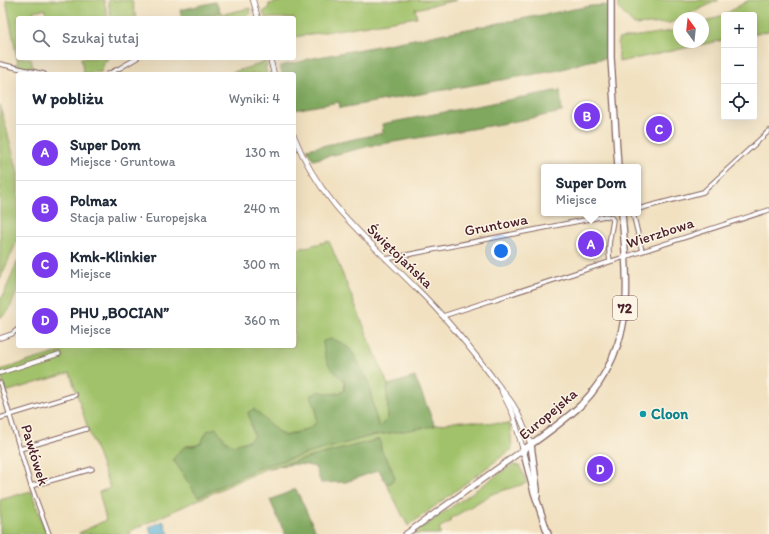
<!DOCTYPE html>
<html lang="pl">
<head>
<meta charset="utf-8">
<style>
  body { margin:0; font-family:Itim,sans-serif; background:#f6f6f7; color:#1f2937 }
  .controls { position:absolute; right:12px; top:12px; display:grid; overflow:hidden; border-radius:4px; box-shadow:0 4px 16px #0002 }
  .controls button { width:36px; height:36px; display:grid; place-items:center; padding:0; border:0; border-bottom:1px solid #e0e1e3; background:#fff; color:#1f2937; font:20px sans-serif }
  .compass { position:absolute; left:673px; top:12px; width:36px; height:36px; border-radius:50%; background:#fff; box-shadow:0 4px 16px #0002; rotate:345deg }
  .you { position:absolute; left:501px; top:251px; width:14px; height:14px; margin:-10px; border:3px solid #fff; border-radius:50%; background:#1a73e8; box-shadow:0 0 0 6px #1a73e833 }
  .badge { display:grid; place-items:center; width:26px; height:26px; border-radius:50%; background:#7c3aed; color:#fff; font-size:13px; font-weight:700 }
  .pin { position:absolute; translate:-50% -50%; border:2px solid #fff; box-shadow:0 1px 4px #0006 }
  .popup { position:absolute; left:541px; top:164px; width:100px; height:52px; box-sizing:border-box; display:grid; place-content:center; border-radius:4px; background:#fff; filter:drop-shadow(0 1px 3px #0005); font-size:13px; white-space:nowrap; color:#747a83 }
  .popup b { font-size:15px; color:#1f2937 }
  .popup::after { content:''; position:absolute; left:50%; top:100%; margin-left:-8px; border:8px solid transparent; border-top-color:#fff }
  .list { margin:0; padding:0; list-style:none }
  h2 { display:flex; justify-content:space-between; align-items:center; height:52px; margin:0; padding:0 16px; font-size:17px }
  h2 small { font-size:13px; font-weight:400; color:#747a83 }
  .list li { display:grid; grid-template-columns:26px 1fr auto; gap:12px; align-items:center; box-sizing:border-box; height:56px; padding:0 16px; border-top:1px solid #e0e1e3 }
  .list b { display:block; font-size:15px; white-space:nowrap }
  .list p { margin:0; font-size:13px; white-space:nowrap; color:#747a83 }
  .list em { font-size:13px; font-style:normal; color:#747a83 }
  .icon { flex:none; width:22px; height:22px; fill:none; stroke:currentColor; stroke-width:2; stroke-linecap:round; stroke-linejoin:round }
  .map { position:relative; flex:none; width:769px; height:534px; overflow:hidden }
  .search { position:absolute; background:#fff; box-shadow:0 4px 16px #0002; left:16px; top:16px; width:280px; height:44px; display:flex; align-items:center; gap:10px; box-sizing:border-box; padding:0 14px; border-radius:4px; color:#747a83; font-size:15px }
  .panel { position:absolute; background:#fff; box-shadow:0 4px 16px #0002; left:16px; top:72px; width:280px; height:276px; border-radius:4px }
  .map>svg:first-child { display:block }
</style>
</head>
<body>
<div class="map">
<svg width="769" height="534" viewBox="0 0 769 534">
  <rect width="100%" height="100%" fill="#fcf5e5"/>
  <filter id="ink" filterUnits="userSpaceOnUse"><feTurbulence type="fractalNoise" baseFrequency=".025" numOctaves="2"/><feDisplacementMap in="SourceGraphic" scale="8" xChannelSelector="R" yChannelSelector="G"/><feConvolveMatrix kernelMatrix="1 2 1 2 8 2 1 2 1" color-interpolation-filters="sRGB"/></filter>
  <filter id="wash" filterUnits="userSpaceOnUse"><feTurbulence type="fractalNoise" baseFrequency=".012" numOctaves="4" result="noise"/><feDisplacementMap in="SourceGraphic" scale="16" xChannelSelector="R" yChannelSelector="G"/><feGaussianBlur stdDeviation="0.9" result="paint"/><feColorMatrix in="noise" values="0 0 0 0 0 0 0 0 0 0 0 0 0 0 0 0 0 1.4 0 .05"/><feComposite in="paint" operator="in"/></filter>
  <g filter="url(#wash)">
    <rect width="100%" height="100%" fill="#f1e1c1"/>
    <g fill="#a1c26b" stroke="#76704b">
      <polygon points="6,0 104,0 108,18 47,18 45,9 33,11 34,15 24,15 24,18 18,18 18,58 31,58 33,69 19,67 17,63 18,64"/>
      <polygon points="108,0 132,0 136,18 111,18"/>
      <polygon points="290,0 457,0 415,9 417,17 294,37 294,18 265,18 263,12 268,9 269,4"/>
      <polygon points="618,0 719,0 670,23 634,25 618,8"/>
      <polygon points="749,0 769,0 769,31 754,34 754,15 724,15 724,40 619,62 618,39 679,30 679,42 703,42 703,23 727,13"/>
      <polygon points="250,8 251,13 246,18 195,18 220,12 224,14"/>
      <polygon points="81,58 107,58 107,61 105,61 101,72 84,74"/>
      <polygon points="262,58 265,58 267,66 265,67 267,74 227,74 263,63"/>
      <polygon points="0,105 18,172 18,239 0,279"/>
      <path d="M329 241 388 385 387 393 388 418 379 428 375 414 368 380 351 350 323 341C324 355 333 372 345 381L344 391C335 395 328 394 319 391L312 396 316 409V423L310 428 285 436 248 412 254 436 248 441 234 445 225 440 216 428 205 436 201 443 194 446H187L183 448 173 459 198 497 256 469 271 464 371 436 460 421 510 424 512 449 408 526 386 483H391L390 465 381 450 380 439 265 469 130 531 131 534H79V533L106 520 99 492 110 488 89 432 70 373 5 392 0 370 59 352 61 349V346H294V250Z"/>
      <polygon points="18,260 18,289 9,310 0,318 0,299 3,296"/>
      <polygon points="513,464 515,465 520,466 527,483 492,494 450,519 451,521 439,528 441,534 413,534"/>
      <polygon points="31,491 47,534 0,534 0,500"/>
    </g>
    <g fill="#80a85f" stroke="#656445">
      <polygon points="215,2 219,7 220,12 195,18 182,18 180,10"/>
      <polygon points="608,5 608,58 589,61 559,70 340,108 339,102 294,110 294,74 282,74 280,66 303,61 308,59 590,6"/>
      <polygon points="560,90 562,112 501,124 370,146 313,160 307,149 383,133 382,124"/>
      <path d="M332 339 342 343 351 350 368 380 375 414 379 427 388 418 387 393 388 385 415 377 435 426 371 436 271 464 256 469 198 497 173 459 183 448 187 446H194L201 443 207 431 216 428 225 440 233 445 248 441 254 436 248 412 254 409 277 431 285 436 310 428 316 423V409L311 396 319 391C328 394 335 395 344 391L345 381C328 368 325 362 323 341Z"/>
      <path d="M380 439 381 450 390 465 395 478 391 483H386L379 470 346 482 321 483 315 467C298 462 282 465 265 469Z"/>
      <polygon points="296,489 317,534 285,534 270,500"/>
    </g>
    <polygon fill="#57afd4" stroke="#506780" points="163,521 169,534 151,534 149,527"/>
  </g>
  <g filter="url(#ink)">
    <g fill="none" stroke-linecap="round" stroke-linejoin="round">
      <defs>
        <g id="minor">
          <polyline points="0,64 44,74"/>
          <polyline points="108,74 120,68 137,58"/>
          <polyline points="638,209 703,192 769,131"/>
          <polyline points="633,213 642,251"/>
          <path d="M386 259 605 216 611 217 613 220C611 235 607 246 610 261"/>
          <polyline points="443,316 769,210"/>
          <polyline points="0,338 12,334 18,329"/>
          <polyline points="0,373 59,354"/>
          <polyline points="0,383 31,486 49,534"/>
          <polyline points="0,418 75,395"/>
          <polyline points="20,449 86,429"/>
          <polyline points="31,486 92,469"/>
        </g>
        <g id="tertiary">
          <polyline points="253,0 258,18"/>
          <polyline points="270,58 274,74"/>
          <path d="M294 136C321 204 366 237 415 287 446 317 473 351 499 386 504 393 510 399 514 406 521 418 526 432 531 445"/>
          <polyline points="502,392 513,414 523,450"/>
        </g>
        <polyline id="secondary" points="406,534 523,450"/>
        <g id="primary">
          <polyline points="611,0 611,58 618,167"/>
          <polyline points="531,445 537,489 537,496"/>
          <path d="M548 534 534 492 523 450C543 436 563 422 581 405 608 378 624 339 626 301 628 272 624 242 622 213"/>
        </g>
      </defs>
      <use href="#minor" stroke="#846360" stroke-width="5.5"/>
      <use href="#tertiary" stroke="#846360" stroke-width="6"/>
      <use href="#secondary" stroke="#846360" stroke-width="7"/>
      <use href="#primary" stroke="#846360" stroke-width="8"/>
      <use href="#minor" stroke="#fff" stroke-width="3.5"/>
      <use href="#tertiary" stroke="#fff" stroke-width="4.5"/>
      <use href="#secondary" stroke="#fff" stroke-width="5"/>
      <use href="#primary" stroke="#fff" stroke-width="5.5"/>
    </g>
  </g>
  <circle fill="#0f9aa8" stroke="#fcf5e5" stroke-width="1.5" cx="643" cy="414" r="4"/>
  <g text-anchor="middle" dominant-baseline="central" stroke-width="3" stroke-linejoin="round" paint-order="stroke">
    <rect fill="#fcf5e5" stroke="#7f5f63" stroke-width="1" x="613" y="296" width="24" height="24" rx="3"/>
    <g font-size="14" font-weight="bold" fill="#4a1f2b">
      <text x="625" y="308">72</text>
    </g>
    <g font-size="15" fill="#4a1f2b" stroke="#fcf5e5">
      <text transform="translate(496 225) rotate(-11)">Gruntowa</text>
      <text transform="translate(660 233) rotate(-18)">Wierzbowa</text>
      <text transform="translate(400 256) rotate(44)">Świętojańska</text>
      <text transform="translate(548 414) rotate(-40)">Europejska</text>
      <text transform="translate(35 455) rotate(73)">Pawłówek</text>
    </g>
    <g font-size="15" font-weight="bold" fill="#0d838f" stroke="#fcf5e5" text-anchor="start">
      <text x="651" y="414">Cloon</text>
    </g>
  </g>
</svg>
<div class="controls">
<button>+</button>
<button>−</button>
<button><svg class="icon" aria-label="locate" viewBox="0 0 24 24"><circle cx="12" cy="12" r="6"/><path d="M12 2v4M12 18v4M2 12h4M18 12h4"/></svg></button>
</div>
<svg class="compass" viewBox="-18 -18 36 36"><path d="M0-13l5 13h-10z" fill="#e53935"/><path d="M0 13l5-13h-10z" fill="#747a83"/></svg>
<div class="you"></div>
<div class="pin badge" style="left:591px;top:244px">A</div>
<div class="popup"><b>Super Dom</b>Miejsce</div>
<div class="pin badge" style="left:587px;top:116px">B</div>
<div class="pin badge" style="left:659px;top:129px">C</div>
<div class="pin badge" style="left:600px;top:469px">D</div>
<div class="search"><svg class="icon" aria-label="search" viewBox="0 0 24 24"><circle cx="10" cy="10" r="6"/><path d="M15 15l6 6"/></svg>Szukaj tutaj</div>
<section class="panel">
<h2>W pobliżu<small>Wyniki: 4</small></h2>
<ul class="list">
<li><span class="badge">A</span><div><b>Super Dom</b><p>Miejsce · Gruntowa</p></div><em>130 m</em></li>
<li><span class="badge">B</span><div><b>Polmax</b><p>Stacja paliw · Europejska</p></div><em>240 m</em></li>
<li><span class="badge">C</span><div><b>Kmk-Klinkier</b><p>Miejsce</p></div><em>300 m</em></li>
<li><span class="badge">D</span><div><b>PHU „BOCIAN”</b><p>Miejsce</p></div><em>360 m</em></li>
</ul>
</section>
</div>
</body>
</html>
